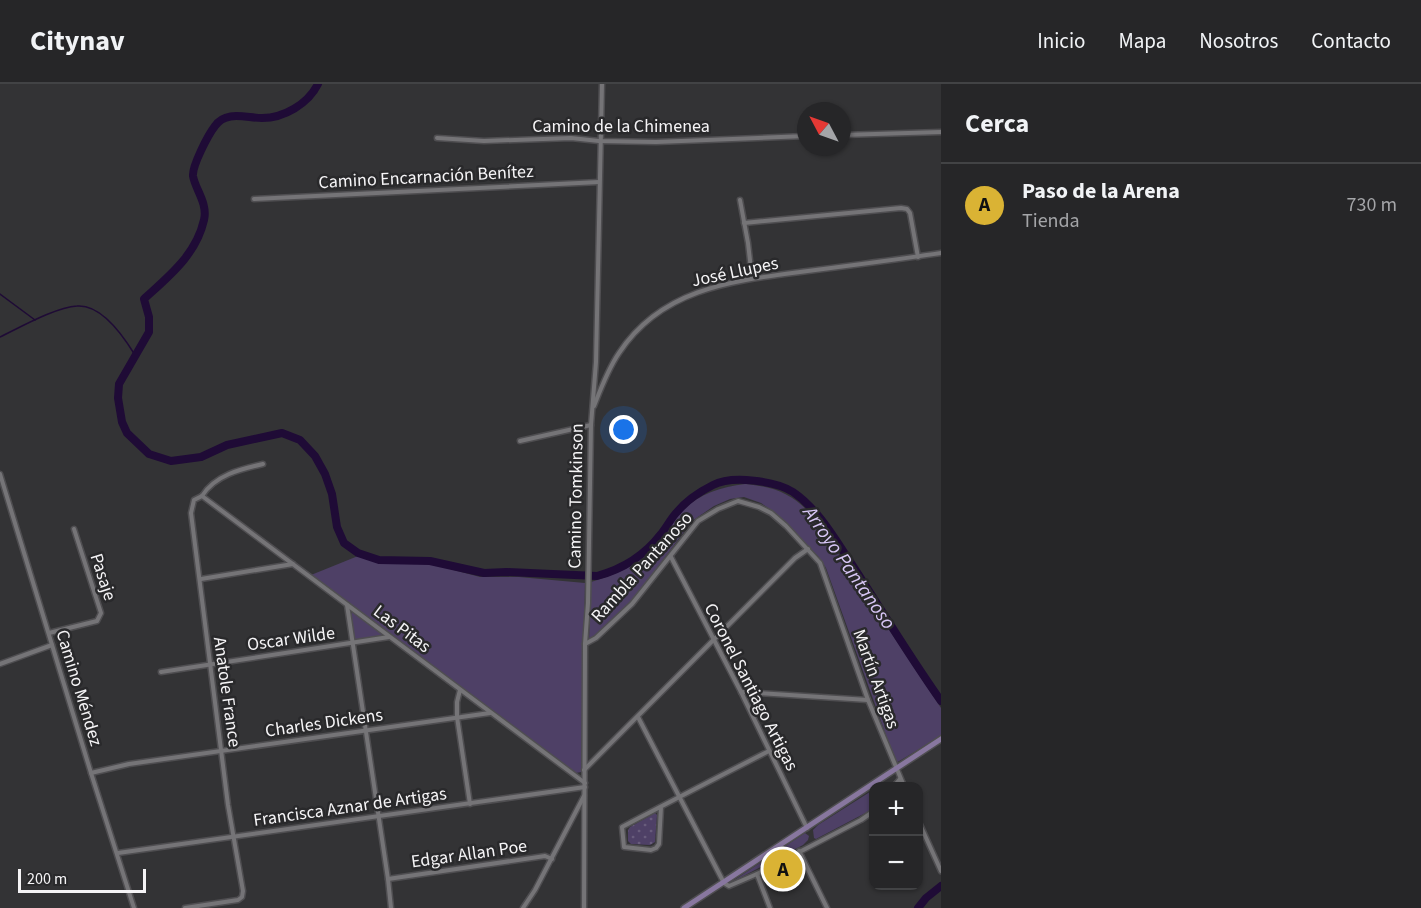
<!DOCTYPE html>
<html lang="es">
<head>
<meta charset="utf-8">
<style>
  body { margin:0; font-family:"Source Sans 3",sans-serif; background:#323234; color:#f1f3f6 }
  .controls { position:absolute; right:18px; bottom:18px; display:grid; overflow:hidden; border-radius:12px; box-shadow:0 2px 4px #0004 }
  .controls button { width:54px; height:54px; display:grid; place-items:center; padding:0; border:0; border-bottom:2px solid #424345; background:#262628; color:#f1f3f6; font:30px sans-serif }
  .compass { position:absolute; left:797px; top:18px; width:54px; height:54px; border-radius:50%; background:#262628; box-shadow:0 2px 4px #0004; rotate:311deg }
  .scale { position:absolute; left:18px; bottom:15px; width:128px; box-sizing:border-box; padding-left:6px; border:3px solid #f5f4f6; border-top:0; font-size:16px; line-height:21px; white-space:nowrap; color:#f5f4f6; -webkit-text-stroke:4px #29292b; paint-order:stroke }
  .you { position:absolute; left:624px; top:346px; width:21px; height:21px; margin:-15px; border:4px solid #fff; border-radius:50%; background:#1a73e8; box-shadow:0 0 0 9px #1a73e833 }
  .badge { display:grid; place-items:center; width:39px; height:39px; border-radius:50%; background:#dab334; color:#111; font-size:20px; font-weight:700 }
  .pin { position:absolute; translate:-50% -50%; border:3px solid #fff; box-shadow:0 2px 6px #0006 }
  .list { margin:0; padding:0; list-style:none }
  h2 { display:flex; justify-content:space-between; align-items:center; height:78px; margin:0; padding:0 24px; font-size:26px }
  h2 small { font-size:20px; font-weight:400; color:#a4a5a8 }
  .list li { display:grid; grid-template-columns:39px 1fr auto; gap:18px; align-items:center; box-sizing:border-box; height:84px; padding:0 24px; border-top:2px solid #424345 }
  .list b { display:block; font-size:22px; white-space:nowrap }
  .list p { margin:0; font-size:20px; white-space:nowrap; color:#a4a5a8 }
  .list em { font-size:20px; font-style:normal; color:#a4a5a8 }
  .map { position:relative; flex:none; width:941px; height:824px; overflow:hidden }
  header { display:flex; align-items:center; gap:36px; box-sizing:border-box; height:84px; padding:0 30px; background:#262628; border-bottom:2px solid #424345 }
  header strong { font-size:28px }
  nav { display:flex; gap:33px; margin-inline-start:auto; font-size:21px }
  main { display:flex }
  aside { flex:1; background:#262628 }
  .map>svg:first-child { display:block }
</style>
</head>
<body>
<header>
<strong>Citynav</strong>
<nav><a>Inicio</a><a>Mapa</a><a>Nosotros</a><a>Contacto</a></nav>
</header>
<main>
<div class="map">
<svg width="941" height="824" viewBox="0 0 941 824">
  <defs>
    <pattern id="park-dots" width="8" height="8" patternUnits="userSpaceOnUse" patternTransform="scale(1.5)"><rect width="8" height="8" fill="#4e4066"/><path d="M2 2h.1M6 6h.1" fill="none" stroke="#685c7c" stroke-width="1.8" stroke-linecap="round"/></pattern>
  </defs>
  <rect width="100%" height="100%" fill="#333335"/>
  <g fill="#4e4066">
    <path d="M745 400C777 403 795 411 816 436L941 624V652L896 679 826 484 818 472 774 428 761 419 744 413 730 415 714 422 692 437 636 512 589 557 591 498C610 492 631 485 645 471 657 460 665 446 675 434 692 413 718 403 745 400Z"/>
    <polygon points="358,472 380,476 400,476 431,480 480,493 519,493 585,499 581,688 576,689 554,673 311,491"/>
    <polygon points="353,527 383,550 384,552 355,556 350,532"/>
    <polygon points="873,706 873,725 816,755 814,754 813,746 818,741"/>
    <polygon points="805,749 809,752 808,756 803,761 730,799"/>
  </g>
  <polygon fill="url(#park-dots)" points="655,729 657,731 655,758 650,761 631,760 628,757 628,746 630,743"/>
  <g fill="none" stroke-linecap="round" stroke-linejoin="round">
    <g stroke="#1f0b36" stroke-width="1.5">
      <polyline points="0,210 35,236"/>
      <path d="M0 253C19 244 56 223 77 222 101 220 124 253 135 271"/>
    </g>
    <g stroke="#1f0b36" stroke-width="8">
      <path d="M318 0C308 20 284 34 262 34 246 34 226 26 215 42 208 51 192 82 193 92 195 105 208 119 204 136 196 171 169 192 144 215L149 233V248L119 300 118 314 122 338 127 349 149 370 171 377 201 373 227 361 282 349 300 356 315 372 325 390 332 410 337 443 344 459 358 469 379 476 430 477 484 489 507 488 597 492C623 485 645 471 661 450 667 443 671 434 677 428 686 417 701 407 713 401 732 391 776 397 793 408 818 425 835 455 851 479 881 525 909 572 941 617"/>
      <polyline points="918,824 926,814 941,802"/>
    </g>
    <defs>
      <g id="street">
        <polyline points="842,51 941,48"/>
        <polyline points="437,54 484,57 571,54 599,57 656,58 806,52"/>
        <polyline points="254,115 599,98"/>
        <polyline points="740,116 748,159 752,194"/>
        <polyline points="744,139 901,124 907,125 910,129 918,173"/>
        <path d="M594 322C601 304 608 285 619 269 661 205 731 197 800 188 847 182 894 176 941 169"/>
        <polyline points="520,357 591,341"/>
        <polyline points="0,390 91,689 134,824"/>
        <polyline points="202,412 585,699"/>
        <path d="M202 412C215 391 241 385 263 380"/>
        <polyline points="671,473 741,608 807,744"/>
        <polyline points="201,495 293,480"/>
        <polyline points="347,521 388,795 391,824"/>
        <polyline points="49,549 97,537 101,529 74,445"/>
        <polyline points="585,560 596,554 632,520 698,437 718,425 738,417 759,423 771,429 786,442 820,479 868,616 904,702"/>
        <polyline points="0,580 52,561"/>
        <polyline points="161,588 389,553"/>
        <polyline points="460,606 457,618 457,633 470,720"/>
        <polyline points="741,608 868,616"/>
        <polyline points="638,633 724,799 729,802 757,790 861,736 874,727"/>
        <polyline points="584,686 795,474 808,465"/>
        <polyline points="91,689 129,680 490,629"/>
        <polyline points="894,702 900,695"/>
        <path d="M661 723 659 760 656 764 651 766 624 763 622 743C671 717 720 692 769 667"/>
        <polyline points="918,736 941,787"/>
        <polyline points="799,767 827,824"/>
        <polyline points="118,769 585,703"/>
        <polyline points="757,790 770,824"/>
        <polyline points="388,795 545,772 552,775"/>
        <polyline points="185,824 238,816 242,813 243,807 228,721 191,429 194,416 202,412"/>
        <polyline points="523,824 535,806 584,712"/>
        <polyline points="584,824 585,560 588,519 591,341 596,278 602,0"/>
      </g>
      <polyline id="secondary" points="684,824 941,655"/>
    </defs>
    <use href="#street" stroke="#4f4e51" stroke-width="7"/>
    <use href="#secondary" stroke="#4f4e51" stroke-width="8"/>
    <use href="#street" stroke="#757477" stroke-width="4"/>
    <use href="#secondary" stroke="#88779f" stroke-width="5"/>
  </g>
  <g text-anchor="middle" dominant-baseline="central" stroke-width="5" stroke-linejoin="round" paint-order="stroke">
    <g font-size="18" fill="#f5f4f6" stroke="#29292b">
      <text x="621" y="42">Camino de la Chimenea</text>
      <text transform="translate(426 93) rotate(-3)">Camino Encarnación Benítez</text>
      <text transform="translate(735 188) rotate(-12)">José Llupes</text>
      <text transform="translate(576 412) rotate(-89)">Camino Tomkinson</text>
      <text transform="translate(642 483) rotate(-48)">Rambla Pantanoso</text>
      <text transform="translate(103 493) rotate(72)">Pasaje</text>
      <text transform="translate(402 545) rotate(37)">Las Pitas</text>
      <text transform="translate(291 555) rotate(-8)">Oscar Wilde</text>
      <text transform="translate(876 595) rotate(70)">Martín Artigas</text>
      <text transform="translate(751 603) rotate(63)">Coronel Santiago Artigas</text>
      <text transform="translate(79 604) rotate(73)">Camino Méndez</text>
      <text transform="translate(227 608) rotate(82)">Anatole France</text>
      <text transform="translate(324 639) rotate(-8)">Charles Dickens</text>
      <text transform="translate(350 723) rotate(-8)">Francisca Aznar de Artigas</text>
      <text transform="translate(469 770) rotate(-8)">Edgar Allan Poe</text>
    </g>
    <g font-size="20" font-style="italic" fill="#d7c6f5" stroke="#29292b">
      <text transform="translate(849 484) rotate(55)">Arroyo Pantanoso</text>
    </g>
  </g>
</svg>
<div class="controls">
<button>+</button>
<button>−</button>
</div>
<svg class="compass" viewBox="-18 -18 36 36"><path d="M0-13l5 13h-10z" fill="#e53935"/><path d="M0 13l5-13h-10z" fill="#a4a5a8"/></svg>
<div class="scale">200 m</div>
<div class="you"></div>
<div class="pin badge" style="left:783px;top:785px">A</div>
</div>
<aside>
<h2>Cerca<small></small></h2>
<ul class="list">
<li><span class="badge">A</span><div><b>Paso de la Arena</b><p>Tienda</p></div><em>730 m</em></li>
</ul>
</aside>
</main>
</body>
</html>
